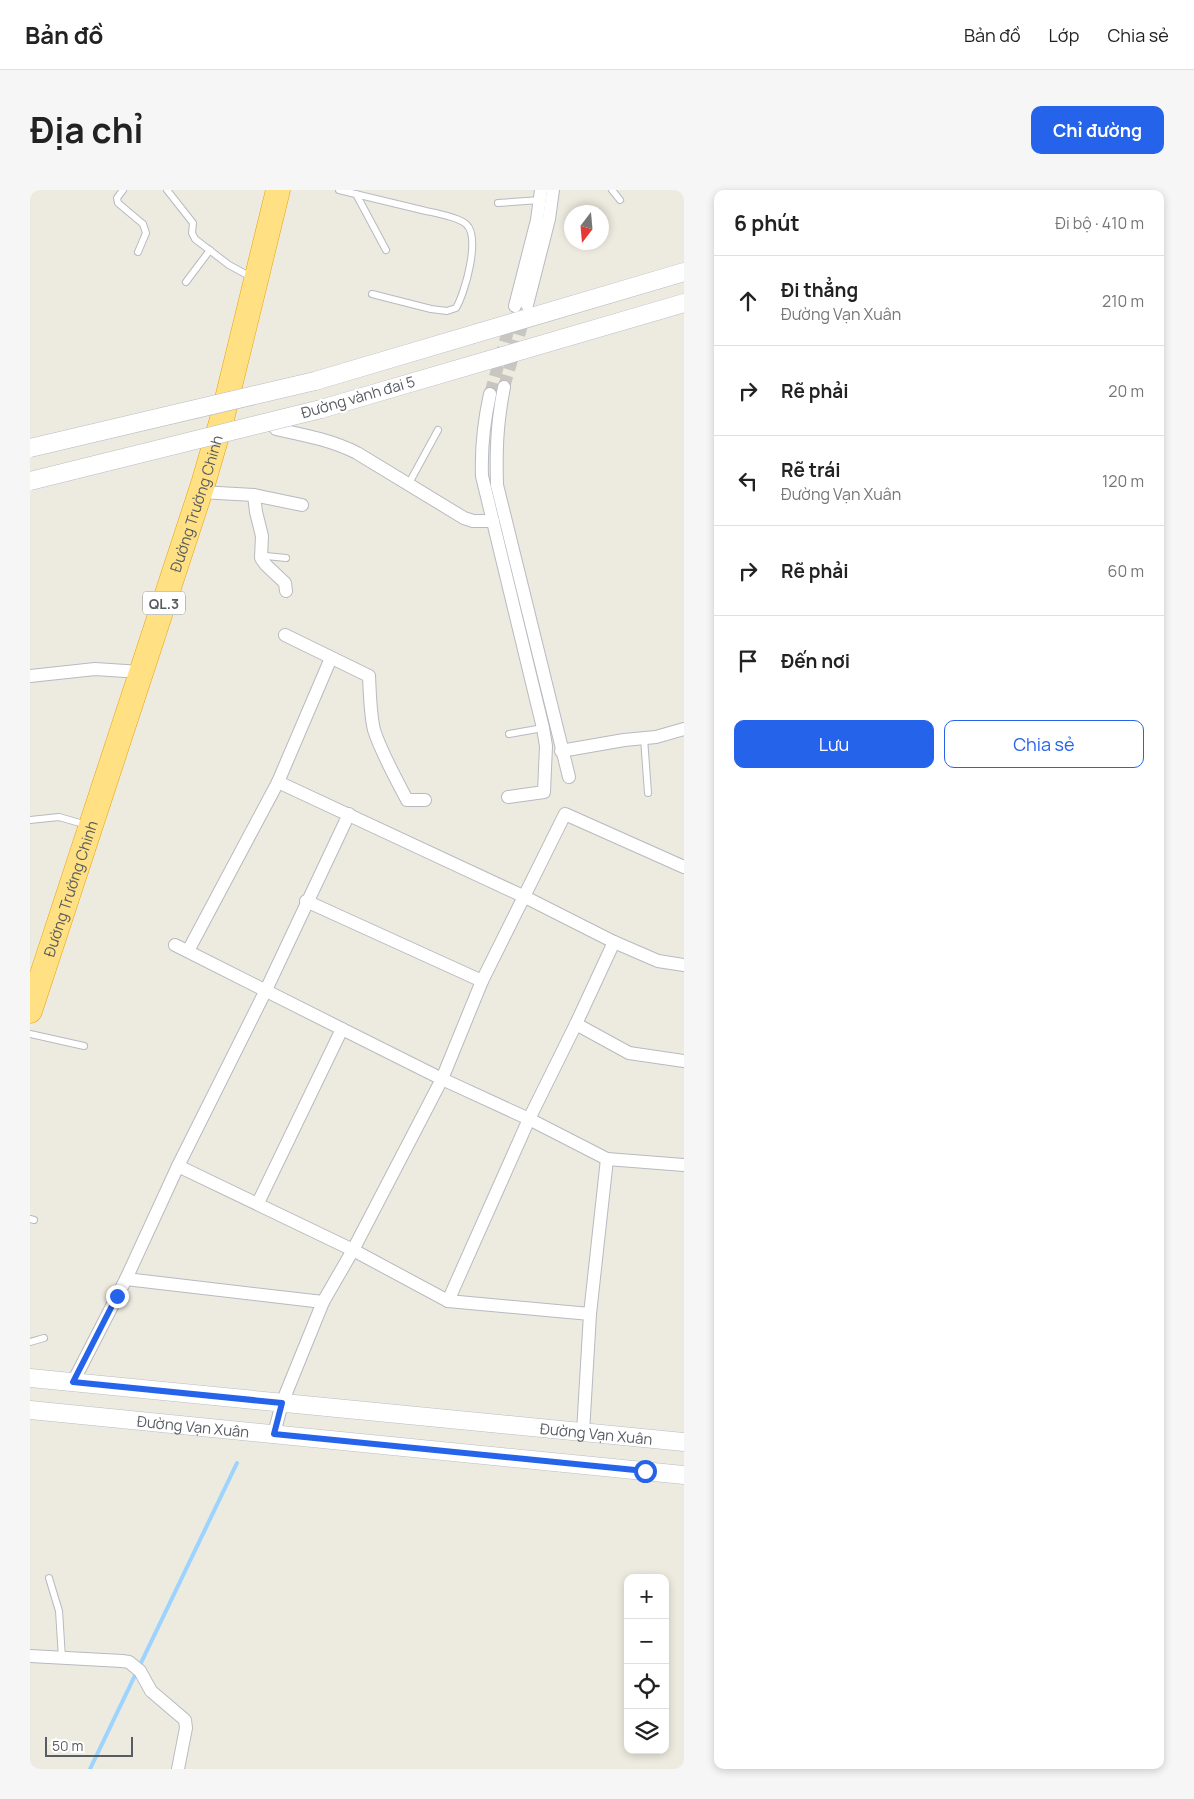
<!DOCTYPE html>
<html lang="vi">
<head>
<meta charset="utf-8">
<style>
  body { margin:0; font-family:Manrope,sans-serif; background:#f6f6f6; color:#222 }
  .controls { position:absolute; right:15px; bottom:15px; display:grid; overflow:hidden; border-radius:10px; box-shadow:0 2px 8px #0003 }
  .controls button { width:45px; height:45px; display:grid; place-items:center; padding:0; border:0; border-bottom:1px solid #e0e0e0; background:#fff; color:#222; font:25px sans-serif }
  .compass { position:absolute; left:534px; top:15px; width:45px; height:45px; border-radius:50%; background:#fff; box-shadow:0 2px 8px #0003; rotate:196deg }
  .scale { position:absolute; left:15px; bottom:12px; width:88px; box-sizing:border-box; padding-left:5px; border:2px solid #585c62; border-top:0; font-size:14px; line-height:18px; white-space:nowrap; color:#585c62; -webkit-text-stroke:4px #fff; paint-order:stroke }
  .stop { position:absolute; width:15px; height:15px; margin:-11px; border:4px solid #2563eb; border-radius:50%; background:#fff }
  .stop.end { background:#2563eb; border-color:#fff; box-shadow:0 1px 5px #0008 }
  .list { margin:0; padding:0; list-style:none }
  h2 { display:flex; justify-content:space-between; align-items:center; height:65px; margin:0; padding:0 20px; font-size:21px }
  h2 small { font-size:16px; font-weight:400; color:#767676 }
  .list li { display:grid; grid-template-columns:32px 1fr auto; gap:15px; align-items:center; box-sizing:border-box; height:90px; padding:0 20px; border-top:1px solid #e0e0e0 }
  .list b { display:block; font-size:19px; white-space:nowrap }
  .list p { margin:0; font-size:16px; white-space:nowrap; color:#767676 }
  .list em { font-size:16px; font-style:normal; color:#767676 }
  .actions { display:flex; gap:10px; padding:15px 20px }
  .actions a { flex:1; padding:11px 0; border:1px solid #2563eb; border-radius:10px; text-align:center; font-size:18px; color:#2563eb }
  .actions .main { background:#2563eb; color:#fff }
  .icon { flex:none; width:28px; height:28px; fill:none; stroke:currentColor; stroke-width:2; stroke-linecap:round; stroke-linejoin:round }
  .map { position:relative; flex:none; width:654px; height:1579px; overflow:hidden; border-radius:10px }
  header { display:flex; align-items:center; gap:30px; box-sizing:border-box; height:70px; padding:0 25px; background:#fff; border-bottom:1px solid #e0e0e0 }
  header strong { font-size:24px }
  nav { display:flex; gap:28px; margin-inline-start:auto; font-size:18px }
  .intro { display:flex; align-items:center; justify-content:space-between; box-sizing:border-box; height:120px; padding:0 30px }
  h1 { margin:0; font-size:35px }
  .button { padding:12px 22px; border-radius:10px; background:#2563eb; color:#fff; font-size:18px; font-weight:700 }
  main { display:flex; gap:30px; padding:0 30px }
  aside { flex:1; background:#fff; border-radius:10px; box-shadow:0 2px 8px #0003 }
  .map>svg:first-child { display:block }
</style>
</head>
<body>
<header>
<strong>Bản đồ</strong>
<nav><a>Bản đồ</a><a>Lớp</a><a>Chia sẻ</a></nav>
</header>
<div class="intro"><h1>Địa chỉ</h1><a class="button">Chỉ đường</a></div>
<main>
<div class="map">
<svg width="654" height="1579" viewBox="0 0 654 1579">
  <rect width="100%" height="100%" fill="#edeadf"/>
  <g fill="none" stroke-linecap="round" stroke-linejoin="round">
    <polyline stroke="#9cd4ff" stroke-width="4" points="60,1579 207,1273"/>
    <g stroke="#c8c6c0" stroke-width="12" stroke-dasharray="12 6" stroke-linecap="butt">
      <polyline points="474,197 495,125"/>
      <polyline points="460,204 482,127"/>
    </g>
    <defs>
      <g id="lane">
        <polyline points="93,0 87,8 88,13 113,34 116,43 108,62"/>
        <polyline points="137,0 163,33 162,43 165,49 199,75 223,88"/>
        <path d="M309 0C338 7 367 14 396 21 406 23 428 27 436 34 451 47 435 103 426 118L417 121 401 119 342 104"/>
        <polyline points="582,0 590,10"/>
        <polyline points="326,4 356,60"/>
        <polyline points="468,13 510,10"/>
        <polyline points="156,92 180,60"/>
        <polyline points="378,295 408,240"/>
        <polyline points="232,361 236,366 256,368"/>
        <polyline points="479,544 513,538"/>
        <polyline points="614,548 618,603"/>
        <polyline points="0,630 29,627 57,635"/>
        <polyline points="0,844 54,856"/>
        <polyline points="0,1029 4,1030"/>
        <polyline points="0,1152 14,1148"/>
        <polyline points="19,1388 29,1421 32,1468"/>
      </g>
      <g id="street">
        <polyline points="497,115 519,29 523,0"/>
        <polyline points="485,116 507,30 511,0"/>
        <path d="M474 197C467 233 466 258 467 295L539 587"/>
        <path d="M460 204C454 231 451 258 452 286L513 538 516 556 514 602 478 607"/>
        <path d="M246 239C274 245 301 250 327 263L434 328 443 331H463"/>
        <polyline points="170,302 224,305 272,315"/>
        <polyline points="224,305 226,322 232,346 231,368 236,375 255,393 256,401"/>
        <path d="M255 445 339 486C340 504 340 523 344 540 351 562 366 589 377 610H395"/>
        <polyline points="0,486 65,479 111,482"/>
        <polyline points="531,561 594,550 626,547 654,539"/>
        <polyline points="248,592 495,707 584,752 628,771 654,775"/>
        <polyline points="276,711 452,791"/>
        <polyline points="145,755 312,839 412,889 499,929 577,969 654,975"/>
        <polyline points="158,761 248,592 301,468"/>
        <polyline points="546,834 599,863 654,871"/>
        <polyline points="148,976 323,1060 418,1111 560,1124"/>
        <polyline points="228,1013 312,839"/>
        <polyline points="96,1089 293,1112"/>
        <polyline points="418,1111 499,929 546,834 584,752"/>
        <polyline points="43,1192 96,1089 148,976 236,800 319,624"/>
        <polyline points="553,1242 560,1124 577,969"/>
        <polyline points="244,1244 252,1213 293,1112 323,1060 412,889 452,791 535,624 654,677"/>
        <polyline points="0,1466 92,1471 99,1472 110,1481 121,1501 155,1530 156,1538 148,1579"/>
      </g>
      <g id="secondary">
        <polyline points="285,191 654,82"/>
        <polyline points="291,219 654,113"/>
        <path id="s1" d="M0 1188 654 1252"/>
        <path id="s2" d="M0 1220 654 1285"/>
      </g>
      <g id="highway">
        <path id="s3" d="M0 821 173 294 192 229 248 0"/>
      </g>
    </defs>
    <use href="#lane" stroke="#b7bac0" stroke-width="8"/>
    <use href="#street" stroke="#b7bac0" stroke-width="14"/>
    <use href="#secondary" stroke="#b8bcc3" stroke-width="19"/>
    <use href="#highway" stroke="#eba300" stroke-width="25"/>
    <use href="#lane" stroke="#fff" stroke-width="6"/>
    <use href="#street" stroke="#fff" stroke-width="12"/>
    <use href="#secondary" stroke="#fff" stroke-width="18"/>
    <use href="#highway" stroke="#ffe083" stroke-width="24"/>
    <defs>
      <g id="secondary-bridge">
        <polyline points="0,258 285,191"/>
        <polyline points="0,291 291,219"/>
      </g>
    </defs>
    <use href="#secondary-bridge" stroke="#b8bcc3" stroke-width="19" stroke-linecap="butt"/>
    <use href="#secondary-bridge" stroke="#fff" stroke-width="18"/>
  </g>
  <g fill="none" stroke-linecap="round" stroke-linejoin="round">
    <polyline stroke="#2563eb" stroke-width="6" points="87,1106 43,1192 252,1213 244,1244 615,1281"/>
  </g>
  <g text-anchor="middle" dominant-baseline="central" stroke-width="4.5" stroke-linejoin="round" paint-order="stroke">
    <rect fill="#fff" stroke="#8a8d91" stroke-width="1" x="113" y="401.5" width="42" height="23" rx="4"/>
    <g font-size="14" font-weight="bold" fill="#585c62">
      <text x="134" y="413">QL.3</text>
    </g>
    <g font-size="15" fill="#585c62" stroke="#fff">
      <text transform="translate(328 207) rotate(-16)">Đường vành đai 5</text>
      <text stroke="none"><textPath href="#s3" startOffset="534">Đường Trường Chinh</textPath></text>
      <text stroke="none"><textPath href="#s3" startOffset="129">Đường Trường Chinh</textPath></text>
      <text stroke="none"><textPath href="#s2" startOffset="164">Đường Vạn Xuân</textPath></text>
      <text stroke="none"><textPath href="#s1" startOffset="569">Đường Vạn Xuân</textPath></text>
    </g>
  </g>
</svg>
<div class="controls">
<button>+</button>
<button>−</button>
<button><svg class="icon" aria-label="locate" viewBox="0 0 24 24"><circle cx="12" cy="12" r="6"/><path d="M12 2v4M12 18v4M2 12h4M18 12h4"/></svg></button>
<button><svg class="icon" aria-label="layers" viewBox="0 0 24 24"><path d="M12 4l9 5-9 5-9-5zM3 14l9 5 9-5"/></svg></button>
</div>
<svg class="compass" viewBox="-18 -18 36 36"><path d="M0-13l5 13h-10z" fill="#e53935"/><path d="M0 13l5-13h-10z" fill="#767676"/></svg>
<div class="scale">50 m</div>
<div class="stop" style="left:615px;top:1281px"></div>
<div class="stop end" style="left:87px;top:1106px"></div>
</div>
<aside>
<h2>6 phút<small>Đi bộ · 410 m</small></h2>
<ul class="list">
<li><svg class="icon" aria-label="ahead" viewBox="0 0 24 24"><path d="M12 20V5M6 11l6-6 6 6"/></svg><div><b>Đi thẳng</b><p>Đường Vạn Xuân</p></div><em>210 m</em></li>
<li><svg class="icon" aria-label="right" viewBox="0 0 24 24"><path d="M7 20v-9h11M14 6l5 5-5 5"/></svg><div><b>Rẽ phải</b></div><em>20 m</em></li>
<li><svg class="icon" aria-label="left" viewBox="0 0 24 24"><path d="M17 20v-9H6M10 6l-5 5 5 5"/></svg><div><b>Rẽ trái</b><p>Đường Vạn Xuân</p></div><em>120 m</em></li>
<li><svg class="icon" aria-label="right" viewBox="0 0 24 24"><path d="M7 20v-9h11M14 6l5 5-5 5"/></svg><div><b>Rẽ phải</b></div><em>60 m</em></li>
<li><svg class="icon" aria-label="arrive" viewBox="0 0 24 24"><path d="M6 21V4h12l-3 4 3 4H6"/></svg><div><b>Đến nơi</b></div></li>
</ul>
<div class="actions"><a class="main">Lưu</a><a>Chia sẻ</a></div>
</aside>
</main>
</body>
</html>
